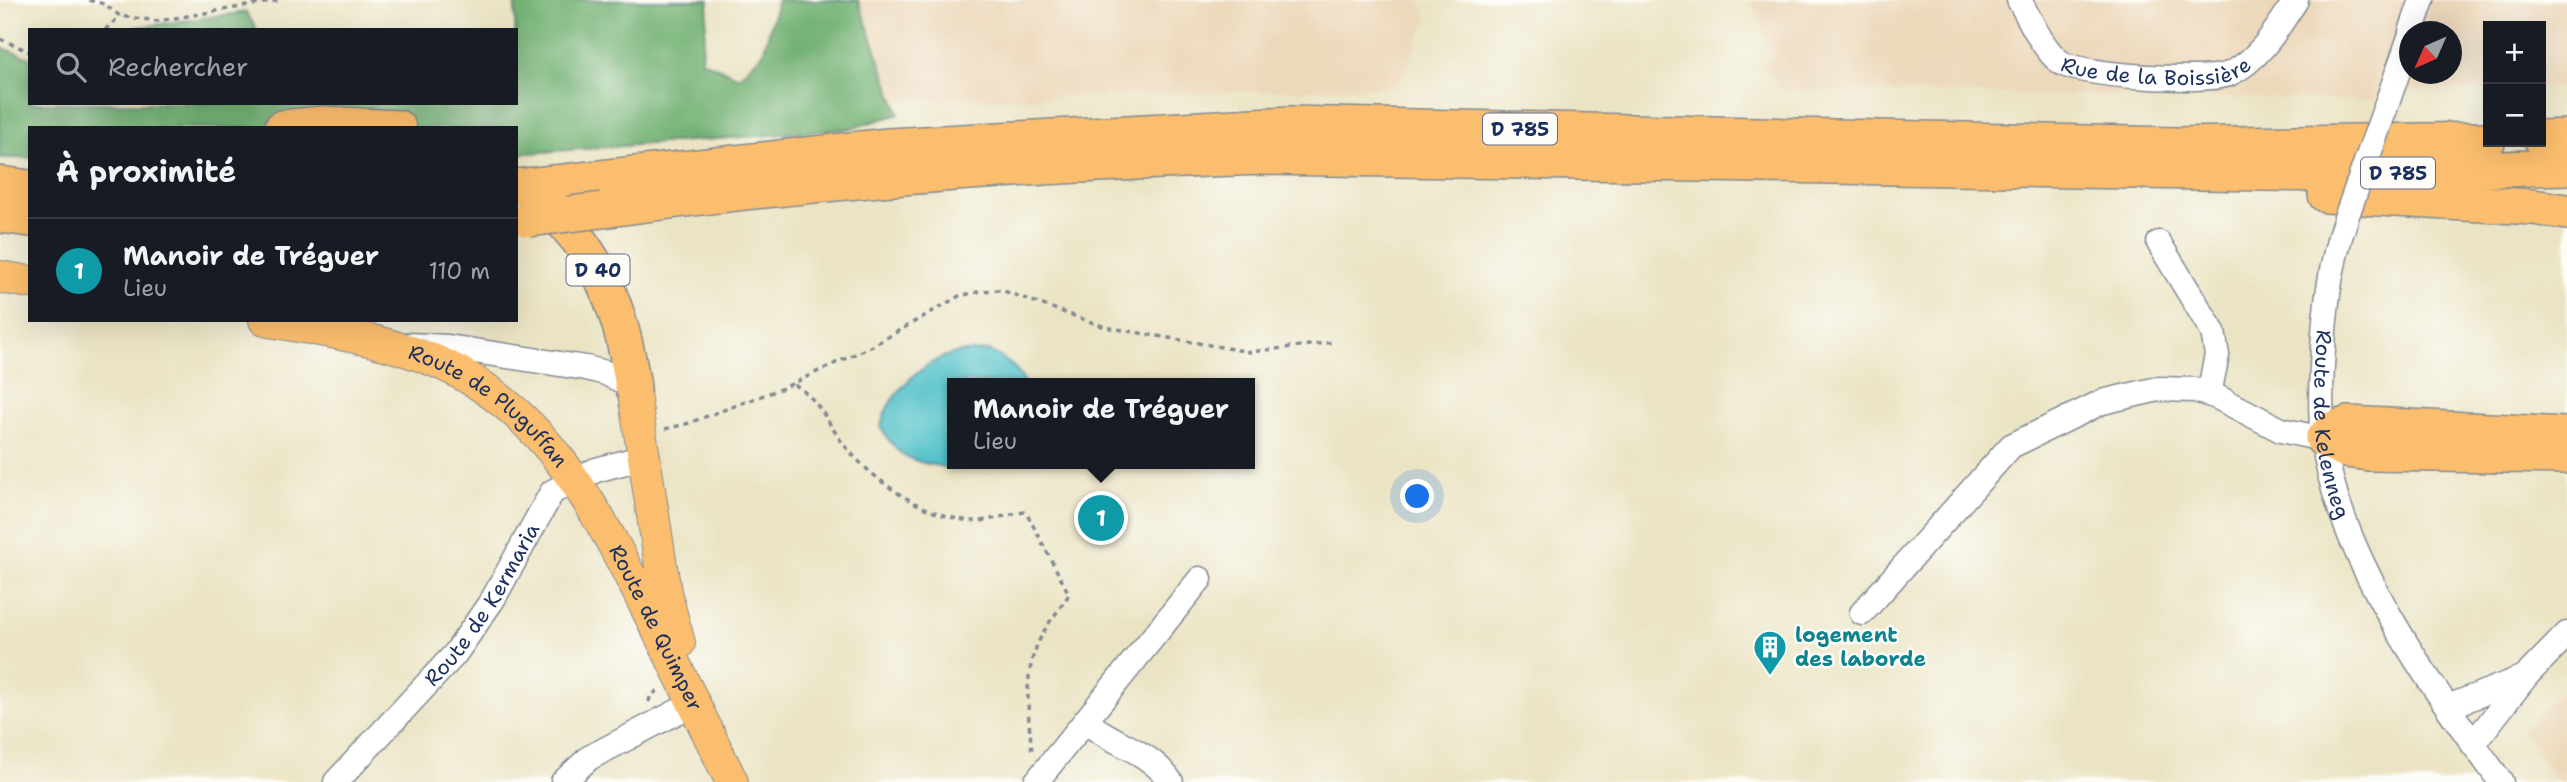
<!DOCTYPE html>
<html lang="fr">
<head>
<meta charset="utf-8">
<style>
  body { margin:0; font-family:"Shantell Sans",sans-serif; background:#20242c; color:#f1f3f6 }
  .controls { position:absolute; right:21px; top:21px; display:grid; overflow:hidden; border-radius:0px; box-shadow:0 7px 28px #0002 }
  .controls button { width:63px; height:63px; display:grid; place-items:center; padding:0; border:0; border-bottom:2px solid #363941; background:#171b24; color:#f1f3f6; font:35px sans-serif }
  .compass { position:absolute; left:2399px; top:21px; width:63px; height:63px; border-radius:50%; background:#171b24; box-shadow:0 7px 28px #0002; rotate:225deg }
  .you { position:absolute; left:1418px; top:497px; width:24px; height:24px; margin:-18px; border:5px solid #fff; border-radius:50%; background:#1a73e8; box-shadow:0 0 0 10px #1a73e833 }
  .badge { display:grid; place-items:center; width:46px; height:46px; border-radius:50%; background:#c8321e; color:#fff; font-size:23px; font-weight:700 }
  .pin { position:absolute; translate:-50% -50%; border:4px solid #fff; box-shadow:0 2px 7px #0006 }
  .popup { position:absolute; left:947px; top:378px; width:308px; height:91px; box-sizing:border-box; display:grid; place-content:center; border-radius:0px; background:#171b24; filter:drop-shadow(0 2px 5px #0005); font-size:23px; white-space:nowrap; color:#9ea1a6 }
  .popup b { font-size:26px; color:#f1f3f6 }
  .popup::after { content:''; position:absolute; left:50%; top:100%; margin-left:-14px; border:14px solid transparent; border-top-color:#171b24 }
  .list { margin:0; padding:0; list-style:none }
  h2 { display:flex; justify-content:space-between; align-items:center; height:91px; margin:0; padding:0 28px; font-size:30px }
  h2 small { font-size:23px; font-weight:400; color:#9ea1a6 }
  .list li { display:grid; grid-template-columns:46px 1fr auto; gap:21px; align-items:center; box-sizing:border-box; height:105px; padding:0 28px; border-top:2px solid #363941 }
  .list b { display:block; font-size:26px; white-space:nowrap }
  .list p { margin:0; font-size:23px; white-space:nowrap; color:#9ea1a6 }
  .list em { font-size:23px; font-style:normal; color:#9ea1a6 }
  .icon { flex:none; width:38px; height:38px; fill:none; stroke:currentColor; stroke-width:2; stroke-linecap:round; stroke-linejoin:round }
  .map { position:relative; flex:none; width:2567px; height:782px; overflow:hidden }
  .search { position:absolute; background:#171b24; box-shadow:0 7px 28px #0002; left:28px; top:28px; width:490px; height:77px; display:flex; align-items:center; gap:18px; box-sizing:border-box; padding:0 24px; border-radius:0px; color:#9ea1a6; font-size:26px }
  .panel { position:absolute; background:#171b24; box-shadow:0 7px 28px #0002; left:28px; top:126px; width:490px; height:196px; border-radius:0px }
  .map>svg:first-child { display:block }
</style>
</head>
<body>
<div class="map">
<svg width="2567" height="782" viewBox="0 0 2567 782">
  <rect width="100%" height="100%" fill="#fdfcf7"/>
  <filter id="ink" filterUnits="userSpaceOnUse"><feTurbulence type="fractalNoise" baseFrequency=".0143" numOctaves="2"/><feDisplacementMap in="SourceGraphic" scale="14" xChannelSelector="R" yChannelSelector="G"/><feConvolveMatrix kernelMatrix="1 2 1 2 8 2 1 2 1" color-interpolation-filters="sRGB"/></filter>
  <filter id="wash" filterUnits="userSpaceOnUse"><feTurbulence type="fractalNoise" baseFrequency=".00686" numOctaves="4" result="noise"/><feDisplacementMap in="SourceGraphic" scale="28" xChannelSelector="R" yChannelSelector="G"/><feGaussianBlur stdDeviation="1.57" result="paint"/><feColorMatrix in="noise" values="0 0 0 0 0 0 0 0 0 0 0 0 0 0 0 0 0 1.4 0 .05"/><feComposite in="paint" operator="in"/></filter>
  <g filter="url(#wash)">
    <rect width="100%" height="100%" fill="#ebe4c4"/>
    <g fill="#ecd8ba" fill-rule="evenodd">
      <polygon points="850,0 1419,0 1428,18 1397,87 889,102"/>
      <path d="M1751 0H2567V87H2541V26H2488V89L2417 90 2370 100 1780 90 1763 65 1773 58ZM2410 32H2452V74H2410Z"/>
      <polygon points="2567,686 2567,782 2560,782 2521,731"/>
    </g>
    <g fill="#72b173" stroke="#467068" stroke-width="2">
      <polygon points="515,0 709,0 701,60 739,77 763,53 778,0 858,0 899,114 848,129 516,154 516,128 30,128 30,158 0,158 0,47 30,58 30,103 516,103"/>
      <polygon points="246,12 257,30 116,30 131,28"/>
    </g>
    <path fill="#55c3ca" stroke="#387994" stroke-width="2" d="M990 351C1004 359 1019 368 1024 383H952V464H970C958 473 920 463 907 457 896 452 887 438 881 428 886 395 924 360 957 353 967 351 979 352 990 351Z"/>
  </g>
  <g filter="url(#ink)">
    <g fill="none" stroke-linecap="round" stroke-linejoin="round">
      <defs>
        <g id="minor">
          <path id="s1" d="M2019 0C2030 19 2042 48 2060 62 2079 76 2207 83 2229 74 2259 61 2279 26 2296 0"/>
          <polyline points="2411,32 2422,0"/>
          <polyline points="2386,106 2410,37"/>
          <path id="s2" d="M2346 218C2331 261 2325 304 2323 349 2321 378 2320 410 2323 439 2339 559 2431 686 2501 782"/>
          <polyline points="2159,243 2213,332 2217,355 2209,394"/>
          <polyline points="409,345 448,347 586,368 606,373 633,387"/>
          <polyline points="1862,613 2011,446 2102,402 2158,389 2195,390 2217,397 2281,430 2323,439"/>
          <polyline points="2448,707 2524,677"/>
          <path d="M1085 721C1114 745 1149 750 1171 782"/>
          <polyline points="2473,744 2527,675 2567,634"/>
          <path id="s3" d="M336 782 455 654 493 599 552 492 596 470 644 457"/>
          <polyline points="563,782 589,758 694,703"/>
          <polyline points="1036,782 1200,579"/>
        </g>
        <g id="major">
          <polyline points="0,277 30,282"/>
          <path id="s4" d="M265 320C325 331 384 339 440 363 545 410 596 508 645 605 675 664 703 723 732 782"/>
          <polyline points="633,387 665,592 679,643"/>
        </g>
        <g id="highway">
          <polyline points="282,128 323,124 398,128"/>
          <polyline points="2541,138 2567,137"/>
          <polyline points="555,183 888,146 1289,124 2176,145 2488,140"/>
          <polyline points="0,184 30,188"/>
          <polyline points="2326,195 2533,207 2567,212"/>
          <path d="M538 199C599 247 622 312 633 387"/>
          <path d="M602 210C823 179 1043 164 1265 157L2324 174 2567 167"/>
          <polyline points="0,215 30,219"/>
          <polyline points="2567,435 2348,424 2333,429 2323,439 2346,450 2368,453 2567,456"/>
        </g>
      </defs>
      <use href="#minor" stroke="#838a91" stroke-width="27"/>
      <use href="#major" stroke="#838a91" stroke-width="34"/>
      <use href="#highway" stroke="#838a91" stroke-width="38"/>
      <g stroke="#838a91" stroke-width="3.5" stroke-dasharray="5 5" stroke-linecap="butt">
        <polyline points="89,0 104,4 120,16 158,21 282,0"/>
        <polyline points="105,30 120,16"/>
        <polyline points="0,39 30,52"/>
        <path d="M794 385C819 398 828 425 845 446 874 482 930 521 978 521 995 520 1010 513 1026 512L1069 594C1061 608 1049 621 1042 635 1022 671 1028 712 1032 752"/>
        <polyline points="665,429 686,424 783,388 874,345 959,296 982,291 1001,290 1105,327 1250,352 1335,342"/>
        <polyline points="649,702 650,697 661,687"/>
      </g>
      <use href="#minor" stroke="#fff" stroke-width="24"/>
      <use href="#major" stroke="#fbbe6e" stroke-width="32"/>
      <use href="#highway" stroke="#fbbe6e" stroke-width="35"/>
      <defs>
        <polyline id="minor-bridge" points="2346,218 2386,106"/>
        <g id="highway-bridge">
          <polyline points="516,187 555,183"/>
          <polyline points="529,219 602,210"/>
        </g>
      </defs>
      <use href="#minor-bridge" stroke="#838a91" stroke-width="27" stroke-linecap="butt"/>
      <use href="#highway-bridge" stroke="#838a91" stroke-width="38" stroke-linecap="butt"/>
      <use href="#minor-bridge" stroke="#fff" stroke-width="24"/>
      <use href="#highway-bridge" stroke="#fbbe6e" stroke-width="35"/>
    </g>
  </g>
  <defs>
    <symbol id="building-pin" viewBox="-11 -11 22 30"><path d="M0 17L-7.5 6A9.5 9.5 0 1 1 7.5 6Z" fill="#0f9aa8" stroke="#fdfcf7"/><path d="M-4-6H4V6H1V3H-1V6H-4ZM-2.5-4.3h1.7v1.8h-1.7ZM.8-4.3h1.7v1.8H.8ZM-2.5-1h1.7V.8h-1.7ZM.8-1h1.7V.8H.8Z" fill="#fff"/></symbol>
  </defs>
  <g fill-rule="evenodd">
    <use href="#building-pin" x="1751" y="628" width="38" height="52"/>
  </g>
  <g text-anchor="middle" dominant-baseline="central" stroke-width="5" stroke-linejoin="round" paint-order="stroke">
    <g fill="#fdfcf7" stroke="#5f6c8c" stroke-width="2">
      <rect x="1483" y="113.5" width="74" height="31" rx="5"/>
      <rect x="2361" y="157.5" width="74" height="31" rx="5"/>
      <rect x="566.5" y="254.5" width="63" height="31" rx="5"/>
    </g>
    <g font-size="19" font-weight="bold" fill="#1b2f5e">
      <text x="1520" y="129">D 785</text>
      <text x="2398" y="173">D 785</text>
      <text x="598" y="270">D 40</text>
    </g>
    <g font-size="21" fill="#1b2f5e" stroke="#fdfcf7">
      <text stroke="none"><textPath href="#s1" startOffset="173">Rue de la Boissière</textPath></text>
      <text stroke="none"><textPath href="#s4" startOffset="245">Route de Pluguffan</textPath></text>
      <text stroke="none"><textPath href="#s2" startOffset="210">Route de Kelenneg</textPath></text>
      <text stroke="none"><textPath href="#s3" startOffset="231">Route de Kermaria</textPath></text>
      <text stroke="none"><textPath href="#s4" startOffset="530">Route de Quimper</textPath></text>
    </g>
    <g font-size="21" font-weight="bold" fill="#0d838f" stroke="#fdfcf7" text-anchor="start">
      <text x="1795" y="635">logement<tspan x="1795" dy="24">des laborde</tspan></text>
    </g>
  </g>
</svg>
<div class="controls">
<button>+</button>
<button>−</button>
</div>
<svg class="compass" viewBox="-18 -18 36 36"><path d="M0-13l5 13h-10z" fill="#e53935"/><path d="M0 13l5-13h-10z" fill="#9ea1a6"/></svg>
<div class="you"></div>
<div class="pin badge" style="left:1101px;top:518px;background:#0f9aa8">1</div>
<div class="popup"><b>Manoir de Tréguer</b>Lieu</div>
<div class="search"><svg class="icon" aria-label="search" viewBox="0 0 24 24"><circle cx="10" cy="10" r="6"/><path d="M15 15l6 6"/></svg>Rechercher</div>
<section class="panel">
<h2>À proximité<small></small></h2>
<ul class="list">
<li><span class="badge" style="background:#0f9aa8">1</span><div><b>Manoir de Tréguer</b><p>Lieu</p></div><em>110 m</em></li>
</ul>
</section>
</div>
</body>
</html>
